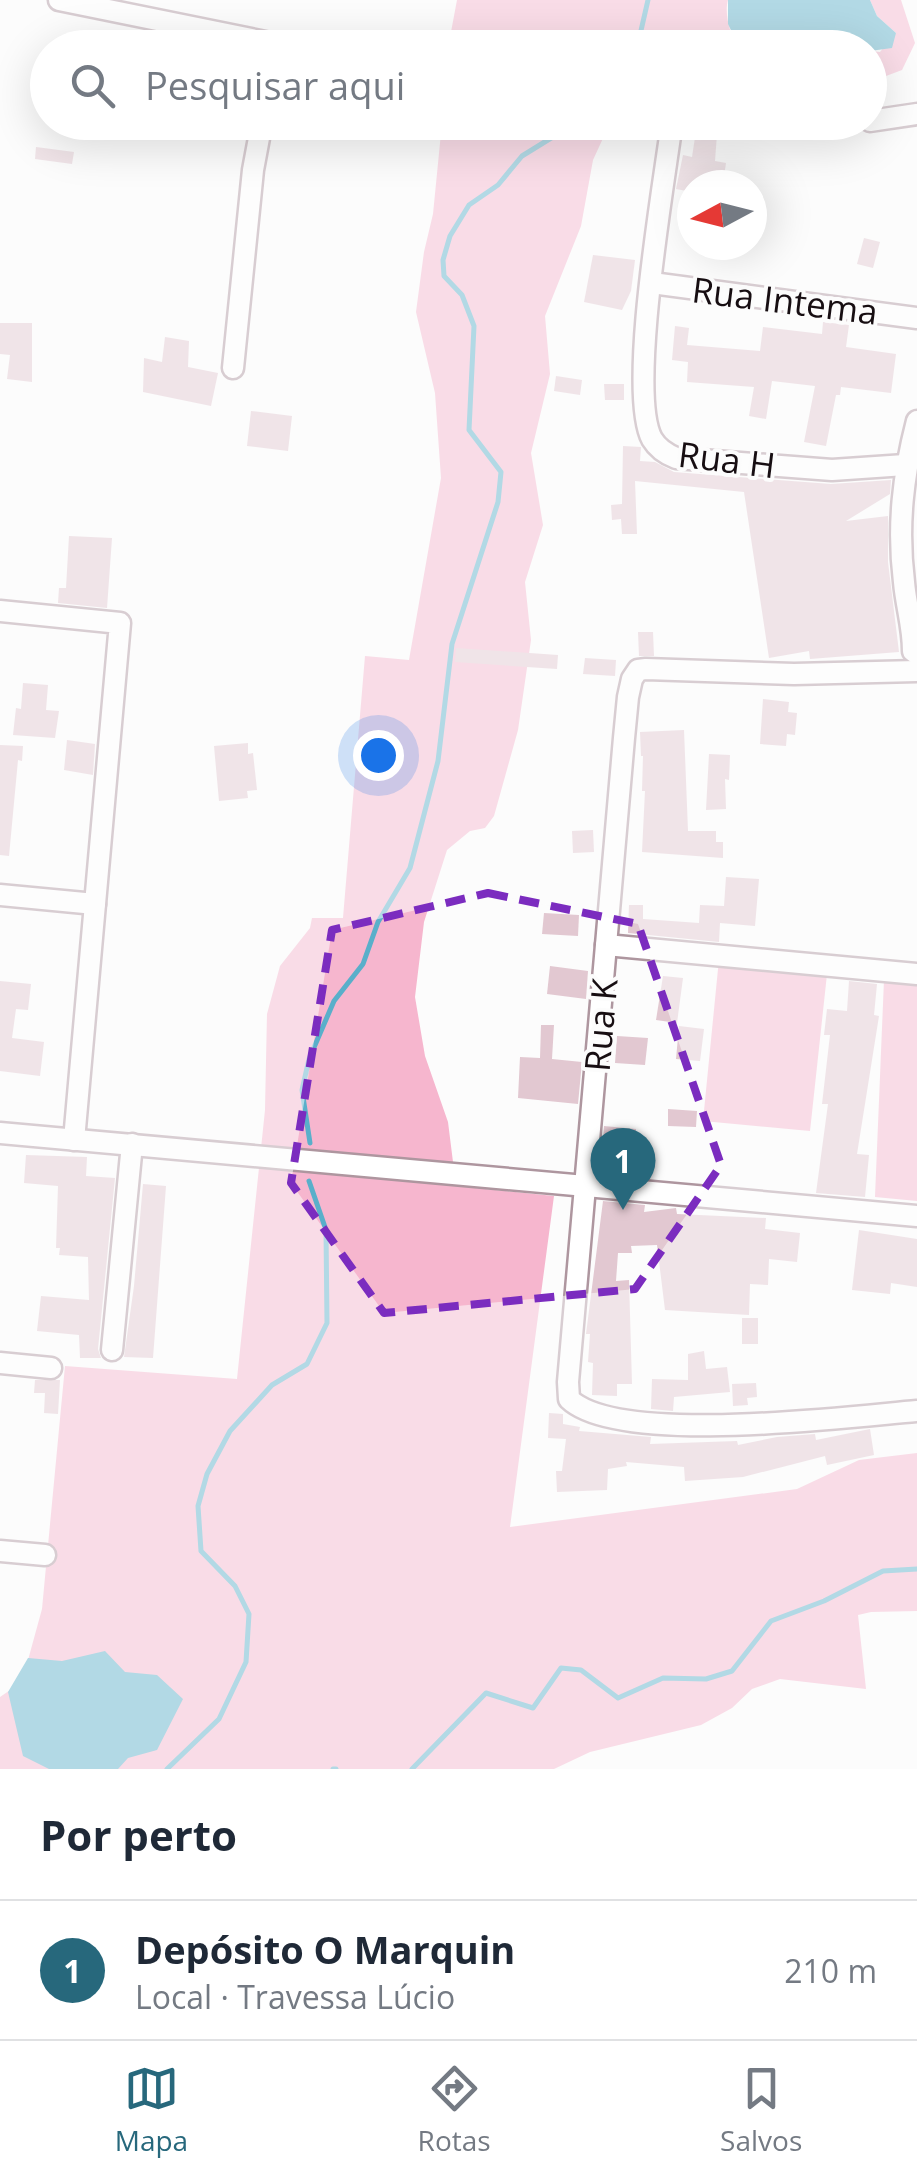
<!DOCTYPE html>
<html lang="pt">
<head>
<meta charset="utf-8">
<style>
  body { margin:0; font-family:"Open Sans",sans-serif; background:#f6f6f7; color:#1f2937 }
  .compass { position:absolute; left:677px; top:170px; width:90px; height:90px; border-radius:50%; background:#fff; box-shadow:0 10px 40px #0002; rotate:263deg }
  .you { position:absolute; left:378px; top:755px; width:35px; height:35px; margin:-25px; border:8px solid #fff; border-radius:50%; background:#1a73e8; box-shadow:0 0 0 15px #1a73e833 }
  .badge { display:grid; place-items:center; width:65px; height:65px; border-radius:50%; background:#27687c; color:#fff; font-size:32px; font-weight:700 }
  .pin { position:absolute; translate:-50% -82px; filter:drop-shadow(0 2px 5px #0008) }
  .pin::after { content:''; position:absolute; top:52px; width:35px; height:30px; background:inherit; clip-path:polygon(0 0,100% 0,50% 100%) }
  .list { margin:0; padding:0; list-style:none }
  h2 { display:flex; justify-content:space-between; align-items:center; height:130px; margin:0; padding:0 40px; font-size:42px }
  h2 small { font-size:32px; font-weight:400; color:#747a83 }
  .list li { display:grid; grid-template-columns:65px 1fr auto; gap:30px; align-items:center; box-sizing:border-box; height:140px; padding:0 40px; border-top:2px solid #e0e1e3 }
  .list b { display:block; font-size:38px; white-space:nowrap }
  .list p { margin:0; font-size:32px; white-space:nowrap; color:#747a83 }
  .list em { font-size:32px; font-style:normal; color:#747a83 }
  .icon { flex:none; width:55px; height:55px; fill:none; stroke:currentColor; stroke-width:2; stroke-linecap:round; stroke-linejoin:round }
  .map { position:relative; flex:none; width:917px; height:1769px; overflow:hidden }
  .search { position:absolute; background:#fff; box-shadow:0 10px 40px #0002; left:30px; right:30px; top:30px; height:110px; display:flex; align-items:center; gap:25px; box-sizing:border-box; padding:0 35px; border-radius:55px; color:#747a83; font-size:38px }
  .sheet { height:270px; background:#fff }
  nav { display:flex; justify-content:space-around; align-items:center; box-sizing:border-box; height:140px; border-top:2px solid #e0e1e3; background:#fff; font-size:28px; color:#747a83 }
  nav a { display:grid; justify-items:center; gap:5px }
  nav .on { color:#27687c }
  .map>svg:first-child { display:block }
</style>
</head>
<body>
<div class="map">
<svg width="917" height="1769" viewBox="0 0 917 1769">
  <rect width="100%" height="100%" fill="#fcfcfc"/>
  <g fill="#f6b6ce">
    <path d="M457 0H728C724 13 730 37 739 47L448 48Z"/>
    <polygon points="870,0 901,0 915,43 902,70 870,82 870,51 880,52 896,33 877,16"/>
    <polygon points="442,123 610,123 593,160 581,226 545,316 550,374 531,453 543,525 525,582 531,640 518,730 494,816 485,828 470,831 447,850 424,922 415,997 425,1056 448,1122 456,1186 554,1196 510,1527 797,1489 859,1460 917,1453 917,1611 871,1612 858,1615 866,1689 780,1679 752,1689 732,1708 701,1725 590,1752 554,1769 0,1769 0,1697 22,1682 42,1609 65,1366 237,1379 265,1110 267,1014 280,966 310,928 312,918 343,918 365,656 409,660 441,478 435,393 416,312 424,252 433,214"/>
    <polygon points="719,959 828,965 810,1131 703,1121"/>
    <polygon points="884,980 917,983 917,1201 875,1197"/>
  </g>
  <g fill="#59afca">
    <polygon points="728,0 870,0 877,16 896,33 892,48 870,51 870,48 739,47 728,24"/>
    <polygon points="105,1651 125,1672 157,1675 183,1699 157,1750 128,1758 118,1769 49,1769 23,1756 8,1692 28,1658 62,1661"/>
  </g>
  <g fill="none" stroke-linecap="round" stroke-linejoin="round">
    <g stroke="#59afca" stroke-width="5">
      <polyline points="637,48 648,0"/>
      <polyline points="310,1143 302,1090 309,1059 334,1001 363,964 378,922 410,868 438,761 452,644 498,502 501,472 469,430 474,326 462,295 444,276 443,260 450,236 469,205 498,185 522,156 577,122"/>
      <polyline points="167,1769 219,1719 246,1662 249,1614 235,1586 201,1551 198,1506 207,1474 230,1431 272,1385 307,1364 327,1323 326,1230 309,1181"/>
      <polyline points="333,1769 336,1769"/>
      <polyline points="412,1769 486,1693 533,1708 561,1668 581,1670 618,1698 663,1678 706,1679 732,1671 771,1621 824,1601 883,1571 917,1569"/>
    </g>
  </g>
  <g fill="#e2c8d1">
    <polygon points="696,131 717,134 715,161 726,163 724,176 714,174 710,185 692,185 692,192 676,189 683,155 692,157"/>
    <polygon points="36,147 74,152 72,164 35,159"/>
    <polygon points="864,238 880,242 873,268 857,264"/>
    <polygon points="593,255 635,260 631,291 622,310 584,302"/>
    <polygon points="823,322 849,325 846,347 896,354 891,393 841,387 840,395 836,395 826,446 804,442 815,386 772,381 766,419 749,416 754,387 687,382 688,362 672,360 675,326 689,328 687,345 760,351 763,327 822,334"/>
    <polygon points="0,323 32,323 32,382 7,379 10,355 0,354"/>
    <polygon points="165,337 189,341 188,367 218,373 211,406 143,392 144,358 162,362"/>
    <polygon points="556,376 582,380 580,395 554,391"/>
    <polygon points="604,384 624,384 624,400 605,400"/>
    <polygon points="251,411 292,416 288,451 247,446"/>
    <polygon points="623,446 641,447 640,461 655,462 674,472 831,484 891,480 890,494 846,521 888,516 888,562 899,652 810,659 809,651 769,658 744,492 635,481 637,534 622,534 621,519 612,520 611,505 622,504"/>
    <polygon points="69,536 112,538 107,608 58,603 59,588 66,588"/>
    <polygon points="638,632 653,632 654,656 639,656"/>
    <polygon points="456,648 558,655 557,669 455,662"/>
    <polygon points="585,658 616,660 615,676 583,674"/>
    <polygon points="23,683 48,685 46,710 59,711 55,738 13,735 16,708 21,709"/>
    <polygon points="763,699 789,702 788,712 797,713 795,735 787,734 786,746 760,744"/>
    <polygon points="684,730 688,831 716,831 716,842 723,842 723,858 642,852 645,791 642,791 643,756 641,756 640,732"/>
    <polygon points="67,740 95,744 93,775 64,770"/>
    <polygon points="248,743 248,754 253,753 257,790 247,791 248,798 219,801 214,746"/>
    <polygon points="0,745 23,746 22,761 18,760 9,856 0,855"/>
    <polygon points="709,754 730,755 729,780 725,779 726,809 706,810"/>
    <polygon points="593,830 594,852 573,853 572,831"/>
    <polygon points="726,877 759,879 755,926 720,923 719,942 628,933 629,905 643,905 643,919 699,923 700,905 724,906"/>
    <polygon points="544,913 579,915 578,936 542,934"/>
    <polygon points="550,966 588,971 586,999 547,994"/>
    <polygon points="663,976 683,978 677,1023 656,1020"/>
    <polygon points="0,981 31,984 28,1010 16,1009 12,1038 44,1042 40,1076 0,1071"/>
    <polygon points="849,981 877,984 874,1015 879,1016 857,1154 869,1155 865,1197 816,1193 828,1104 822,1104 830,1035 824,1035 827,1009 847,1011"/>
    <polygon points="541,1025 554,1025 552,1059 582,1062 578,1104 518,1098 520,1057 540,1058"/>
    <polygon points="679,1026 704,1029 700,1061 676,1059"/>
    <polygon points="617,1036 648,1038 645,1065 615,1063"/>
    <polygon points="668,1109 697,1111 696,1127 668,1126"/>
    <polygon points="604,1126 636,1129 635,1143 603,1140"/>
    <polygon points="26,1155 87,1157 86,1176 115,1178 98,1349 101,1358 80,1358 79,1335 37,1331 41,1296 89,1300 88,1257 59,1255 60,1248 56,1248 58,1186 24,1183"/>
    <polygon points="143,1184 166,1186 153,1358 124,1357 134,1286"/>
    <polygon points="603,1201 645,1205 644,1212 676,1208 677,1214 766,1218 765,1229 800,1233 797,1262 769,1259 768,1285 750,1284 749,1315 665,1310 657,1245 631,1246 632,1253 618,1253 616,1281 629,1280 632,1384 617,1384 617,1396 592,1395 593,1363 588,1362 590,1334 586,1334"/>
    <polygon points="859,1230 917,1239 917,1287 891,1283 890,1294 852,1290"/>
    <rect x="742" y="1318" width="16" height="26"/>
    <polygon points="704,1351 706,1369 727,1367 730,1392 674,1397 673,1411 651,1409 652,1379 688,1380 688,1354"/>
    <polygon points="35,1380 60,1380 58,1414 44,1413 45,1393 34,1393"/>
    <polygon points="756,1383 757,1397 747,1398 748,1405 733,1406 732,1384"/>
    <polygon points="549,1413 563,1414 563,1424 580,1427 579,1431 651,1437 650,1444 737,1441 738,1445 777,1437 815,1434 816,1440 870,1429 874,1455 827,1465 825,1456 743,1477 685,1481 684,1467 626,1462 627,1466 608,1469 607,1490 557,1492 556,1471 562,1471 566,1439 548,1438"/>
  </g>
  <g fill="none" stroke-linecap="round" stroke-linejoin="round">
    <defs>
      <g id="minor">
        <polyline points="59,0 295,48"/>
        <polyline points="870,121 917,114"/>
        <path d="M672 122C664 184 627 392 652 439 658 449 666 454 676 458L832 470 905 465"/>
        <polyline points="652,283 917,318"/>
        <polyline points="233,368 253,170 262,122"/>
        <path d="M917 421C903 475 897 526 904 582 906 606 913 626 913 651L917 654"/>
        <polyline points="0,611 120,623 74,1140"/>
        <path d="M917 671 794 674 646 669 638 670 632 679 628 697 624 738 568 1382 569 1399C618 1446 846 1417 917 1411"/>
        <polyline points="0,895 95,904"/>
        <polyline points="606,945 917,974"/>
        <polyline points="0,1133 917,1216"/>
        <polyline points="112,1350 132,1144"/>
        <polyline points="0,1363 51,1368"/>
        <polyline points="0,1551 45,1555"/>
      </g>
    </defs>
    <use href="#minor" stroke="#ae969f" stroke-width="25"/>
    <use href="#minor" stroke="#fff" stroke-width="20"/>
  </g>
  <path d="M0 0H917V1769H0ZM488 893 638 924 721 1165 635 1289 384 1313 291 1183 332 930Z" fill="#fcfcfc" fill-opacity=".55" fill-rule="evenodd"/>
  <path fill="none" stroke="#7b2cbf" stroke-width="8" stroke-dasharray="20 12" stroke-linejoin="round" d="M488 893 638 924 721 1165 635 1289 384 1313 291 1183 332 930Z"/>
  <g text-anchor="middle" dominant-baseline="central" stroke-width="8" stroke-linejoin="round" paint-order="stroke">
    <g font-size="35" fill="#170e12" stroke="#fcfcfc">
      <text transform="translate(785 300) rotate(7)">Rua Intema</text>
      <text transform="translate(727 459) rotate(7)">Rua H</text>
      <text transform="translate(600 1025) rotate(-85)">Rua K</text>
    </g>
  </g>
</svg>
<svg class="compass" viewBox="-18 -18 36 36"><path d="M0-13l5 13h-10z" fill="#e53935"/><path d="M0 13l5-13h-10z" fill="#747a83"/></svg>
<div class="you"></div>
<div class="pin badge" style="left:623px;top:1210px">1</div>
<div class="search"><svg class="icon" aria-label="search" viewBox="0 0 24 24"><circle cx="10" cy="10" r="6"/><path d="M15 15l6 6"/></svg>Pesquisar aqui</div>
</div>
<section class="sheet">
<h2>Por perto<small></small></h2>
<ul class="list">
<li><span class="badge">1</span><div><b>Depósito O Marquin</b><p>Local · Travessa Lúcio</p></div><em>210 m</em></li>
</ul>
</section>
<nav>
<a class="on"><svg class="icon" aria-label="map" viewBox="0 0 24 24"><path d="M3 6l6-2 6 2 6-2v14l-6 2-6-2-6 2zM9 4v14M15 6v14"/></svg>Mapa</a>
<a><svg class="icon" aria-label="directions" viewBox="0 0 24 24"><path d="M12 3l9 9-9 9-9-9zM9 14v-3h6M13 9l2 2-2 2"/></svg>Rotas</a>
<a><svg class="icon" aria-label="saved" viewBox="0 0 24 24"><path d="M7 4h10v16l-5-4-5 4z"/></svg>Salvos</a>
</nav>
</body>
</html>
